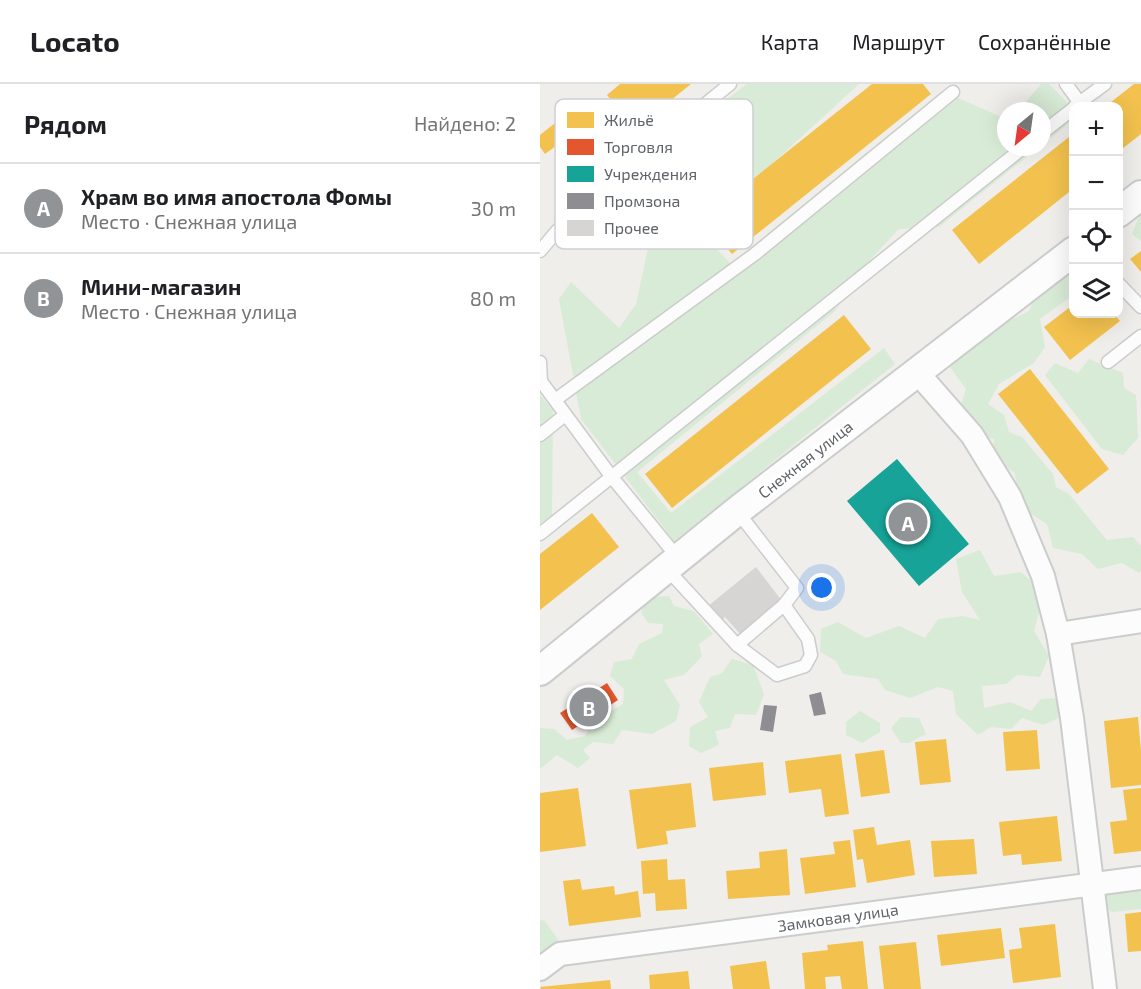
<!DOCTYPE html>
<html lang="ru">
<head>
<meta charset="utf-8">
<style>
  body { margin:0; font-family:"Exo 2",sans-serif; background:#f6f6f6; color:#202124 }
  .controls { position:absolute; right:18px; top:18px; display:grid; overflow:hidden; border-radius:12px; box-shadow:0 6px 24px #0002 }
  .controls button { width:54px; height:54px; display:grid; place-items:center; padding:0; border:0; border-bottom:2px solid #e0e0e0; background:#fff; color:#202124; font:30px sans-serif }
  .compass { position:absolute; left:457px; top:18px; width:54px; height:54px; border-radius:50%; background:#fff; box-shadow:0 6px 24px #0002; rotate:209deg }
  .you { position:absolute; left:282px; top:504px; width:21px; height:21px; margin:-15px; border:4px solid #fff; border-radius:50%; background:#1a73e8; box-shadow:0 0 0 9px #1a73e833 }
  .badge { display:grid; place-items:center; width:39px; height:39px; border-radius:50%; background:#919496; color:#fff; font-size:20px; font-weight:700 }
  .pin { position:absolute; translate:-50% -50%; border:3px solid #fff; box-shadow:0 2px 6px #0006 }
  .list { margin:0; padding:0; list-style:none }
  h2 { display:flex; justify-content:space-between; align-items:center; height:78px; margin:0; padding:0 24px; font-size:26px }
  h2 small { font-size:20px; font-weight:400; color:#757577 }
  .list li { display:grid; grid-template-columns:39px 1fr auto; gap:18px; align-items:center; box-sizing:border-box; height:90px; padding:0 24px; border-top:2px solid #e0e0e0 }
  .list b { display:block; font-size:22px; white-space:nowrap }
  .list p { margin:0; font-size:20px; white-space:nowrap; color:#757577 }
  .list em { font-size:20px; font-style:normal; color:#757577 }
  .icon { flex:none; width:33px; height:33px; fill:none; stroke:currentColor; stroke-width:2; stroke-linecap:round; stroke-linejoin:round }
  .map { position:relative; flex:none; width:601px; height:905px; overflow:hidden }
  header { display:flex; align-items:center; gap:36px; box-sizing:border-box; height:84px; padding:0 30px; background:#fff; border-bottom:2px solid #e0e0e0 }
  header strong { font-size:28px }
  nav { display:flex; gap:33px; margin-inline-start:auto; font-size:21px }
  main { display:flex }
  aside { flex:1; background:#fff }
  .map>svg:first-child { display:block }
</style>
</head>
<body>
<header>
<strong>Locato</strong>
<nav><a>Карта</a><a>Маршрут</a><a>Сохранённые</a></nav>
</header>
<main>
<aside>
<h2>Рядом<small>Найдено: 2</small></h2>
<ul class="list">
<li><span class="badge">A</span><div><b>Храм во имя апостола Фомы</b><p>Место · Снежная улица</p></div><em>30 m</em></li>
<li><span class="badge">B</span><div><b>Мини-магазин</b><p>Место · Снежная улица</p></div><em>80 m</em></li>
</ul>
</aside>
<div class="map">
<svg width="601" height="905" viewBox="0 0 601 905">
  <rect width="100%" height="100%" fill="#efeeea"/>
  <g fill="#d8ebd6">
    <polygon points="207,0 319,0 159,147 191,180 402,7 466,35 466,63 499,63 399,143 359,145 325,181 295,227 97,388 131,429 344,264 355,280 134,457 41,335 19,215 31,198 79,244 96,220 131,57"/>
    <polygon points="501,0 509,0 533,24 533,36 502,61 502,27 478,27"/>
    <polygon points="601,127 601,157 592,150"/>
    <polygon points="533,178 533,211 500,235 505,263 494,279 459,300 448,320 464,331 469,348 482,353 513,390 516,403 529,410 567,456 593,453 601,462 601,487 599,489 582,479 558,485 542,470 513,464 507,440 478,422 475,389 452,373 454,355 435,350 418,329 426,305 407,279 436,253 489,227 498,205"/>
    <polygon points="549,275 583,289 584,304 596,311 598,354 583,371 562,365 505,291 515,279 538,289"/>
    <polygon points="0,311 13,326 12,431 0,440"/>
    <polygon points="440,466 454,492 481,488 504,509 494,547 509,572 500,593 477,591 466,600 442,602 444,624 470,618 491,627 501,615 516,614 523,632 503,641 482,634 471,645 451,643 438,651 416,630 413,607 398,603 370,614 345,606 338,595 303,590 296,577 280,568 281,545 298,538 326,554 359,542 385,554 398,535 423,532 440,536 422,508 416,475"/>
    <polygon points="129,512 134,522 154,527 173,550 159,560 162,572 144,591 124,596 140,621 136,637 112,650 82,646 73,660 53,658 43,666 50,674 38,684 17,671 0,685 0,644 14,645 27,656 45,652 52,638 83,620 84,605 70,592 74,578 92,575 99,560 122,549 123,540 108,539 101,528 111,513"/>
    <polygon points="192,575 213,581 224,610 216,631 195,630 190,644 175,647 179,661 161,669 149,662 150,643 168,633 159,618 170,593 182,589"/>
    <polygon points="320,627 340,639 340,648 322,659 306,651 306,638"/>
    <polygon points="361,633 379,634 386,650 369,659 361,659 351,644"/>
    <polygon points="601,802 601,825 573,828 561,823 569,805"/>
    <polygon points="4,836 22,861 0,885 0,837"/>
  </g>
  <g fill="#f2c14e">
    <polygon points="80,0 151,0 95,45 67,11"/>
    <polygon points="332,0 383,0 391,10 192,170 163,135"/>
    <polygon points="594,0 601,0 601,50 578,68 578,22 566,22"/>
    <polygon points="24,32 36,47 5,70 0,63 0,51"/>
    <polygon points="534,49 534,104 439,180 412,146"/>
    <polygon points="601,167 601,188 590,175"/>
    <polygon points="534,220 534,230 574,230 580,237 530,276 504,243"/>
    <polygon points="304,231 331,265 132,424 105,390"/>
    <polygon points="490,285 569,385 537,410 458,310"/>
    <polygon points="52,429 79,463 0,526 0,470"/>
    <polygon points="598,633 601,667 601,701 571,704 564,637"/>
    <polygon points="497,646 500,685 466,687 463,648"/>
    <polygon points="406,655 411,698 380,701 375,658"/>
    <polygon points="344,666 350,709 321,713 315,670"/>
    <polygon points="301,670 309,730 285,733 281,705 249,709 245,677"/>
    <polygon points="223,678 226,711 173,717 169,684"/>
    <polygon points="151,699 156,743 126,747 128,760 97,765 89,706"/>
    <polygon points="38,704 46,762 0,768 0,709"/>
    <polygon points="601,704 601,767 574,770 570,738 587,736 583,706"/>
    <polygon points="517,732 522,777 482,781 481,770 463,772 459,738"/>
    <polygon points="334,743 337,761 370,756 375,791 327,799 323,775 317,776 313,746"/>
    <polygon points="434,755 437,790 394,793 391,757"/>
    <polygon points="310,756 316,803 265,810 260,774 295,770 293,758"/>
    <polygon points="247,765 250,811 188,815 186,787 220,784 219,768"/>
    <polygon points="127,775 128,796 145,795 147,825 116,827 115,809 103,810 101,777"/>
    <polygon points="40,795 42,806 74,802 75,811 98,807 101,833 29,842 23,797"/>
    <polygon points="601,828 601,867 588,868 585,830"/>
    <polygon points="515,840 521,893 473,899 469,866 482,864 479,844"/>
    <polygon points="461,844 465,874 401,882 397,851"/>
    <polygon points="323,857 328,905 302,905 300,892 285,893 286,905 265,905 262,869 288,866 287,861"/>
    <polygon points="376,858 381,905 344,905 339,862"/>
    <polygon points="226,877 230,905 193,905 190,882"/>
    <polygon points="148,887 150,905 110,905 109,891"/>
    <polygon points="70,896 71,905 1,905 0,903"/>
  </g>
  <polygon fill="#e4572e" points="67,599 78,616 32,646 20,629"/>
  <polygon fill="#17a398" points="357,375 429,460 379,502 307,417"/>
  <g fill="#8d8d92">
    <polygon points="281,608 286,630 274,632 269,611"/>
    <polygon points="224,621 237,622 233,648 220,646"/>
  </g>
  <polygon fill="#d6d5d3" points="216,483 242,517 201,551 185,533 180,537 168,522"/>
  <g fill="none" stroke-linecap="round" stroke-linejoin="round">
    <defs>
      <g id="service">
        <polyline points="526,0 540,19"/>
        <polyline points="535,22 565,0"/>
        <polyline points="502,49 534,24"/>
        <polyline points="0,167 17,147 114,62 190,0"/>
        <polyline points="578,199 601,223"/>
        <polyline points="0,278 1,298"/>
        <polyline points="568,278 601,252"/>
        <polyline points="0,296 71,392 138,474"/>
        <polyline points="15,316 215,170 413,8"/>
        <polyline points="0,351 25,331"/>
        <polyline points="197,427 257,504 244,521 197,561"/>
        <polyline points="0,450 484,63"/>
        <polyline points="126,484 197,561 237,591 265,582 271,571 268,555 244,521"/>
      </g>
      <g id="minor">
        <polyline points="376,287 432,351 470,413 503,492 518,550 532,634 565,905"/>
        <polyline points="518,550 601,537"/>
        <polyline points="0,885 20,870 601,794"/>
      </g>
      <g id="tertiary">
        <polyline points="578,129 601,111"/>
        <polyline points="0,587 197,427 534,167"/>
      </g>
    </defs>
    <use href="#service" stroke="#cbcccc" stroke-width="15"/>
    <use href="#minor" stroke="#cbcccc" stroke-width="26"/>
    <use href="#tertiary" stroke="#cbcccc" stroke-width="32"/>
    <use href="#service" stroke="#fdfcfc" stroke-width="12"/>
    <use href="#minor" stroke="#fdfcfc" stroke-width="22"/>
    <use href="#tertiary" stroke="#fdfcfc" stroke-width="28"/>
  </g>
  <g text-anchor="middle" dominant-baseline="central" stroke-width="6" stroke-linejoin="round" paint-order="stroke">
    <g font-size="16" fill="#5f6368" stroke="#fff">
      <text transform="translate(265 375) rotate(-38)">Снежная улица</text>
      <text transform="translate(298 833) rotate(-8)">Замковая улица</text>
    </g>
  </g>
  <rect x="15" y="15" width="198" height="150" rx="9" fill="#fff" stroke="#cfd0d2" stroke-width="1.5"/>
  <rect x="27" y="28" width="27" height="16" fill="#f2c14e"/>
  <rect x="27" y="55" width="27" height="16" fill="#e4572e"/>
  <rect x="27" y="82" width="27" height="16" fill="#17a398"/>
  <rect x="27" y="109" width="27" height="16" fill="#8d8d92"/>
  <rect x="27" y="136" width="27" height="16" fill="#d6d5d3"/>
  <g font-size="16" fill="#5f6368">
    <text x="64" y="42">Жильё</text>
    <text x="64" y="69">Торговля</text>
    <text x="64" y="96">Учреждения</text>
    <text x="64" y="123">Промзона</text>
    <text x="64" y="150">Прочее</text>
  </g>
</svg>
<div class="controls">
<button>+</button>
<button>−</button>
<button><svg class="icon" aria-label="locate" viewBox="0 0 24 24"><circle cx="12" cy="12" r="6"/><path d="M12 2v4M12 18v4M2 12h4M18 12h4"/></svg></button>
<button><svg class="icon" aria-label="layers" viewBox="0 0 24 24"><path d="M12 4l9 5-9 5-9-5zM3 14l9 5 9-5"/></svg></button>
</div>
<svg class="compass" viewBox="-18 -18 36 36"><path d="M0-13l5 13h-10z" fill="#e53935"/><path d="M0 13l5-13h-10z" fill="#757577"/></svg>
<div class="you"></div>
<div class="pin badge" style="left:368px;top:438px">A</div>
<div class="pin badge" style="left:49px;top:623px">B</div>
</div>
</main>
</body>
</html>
